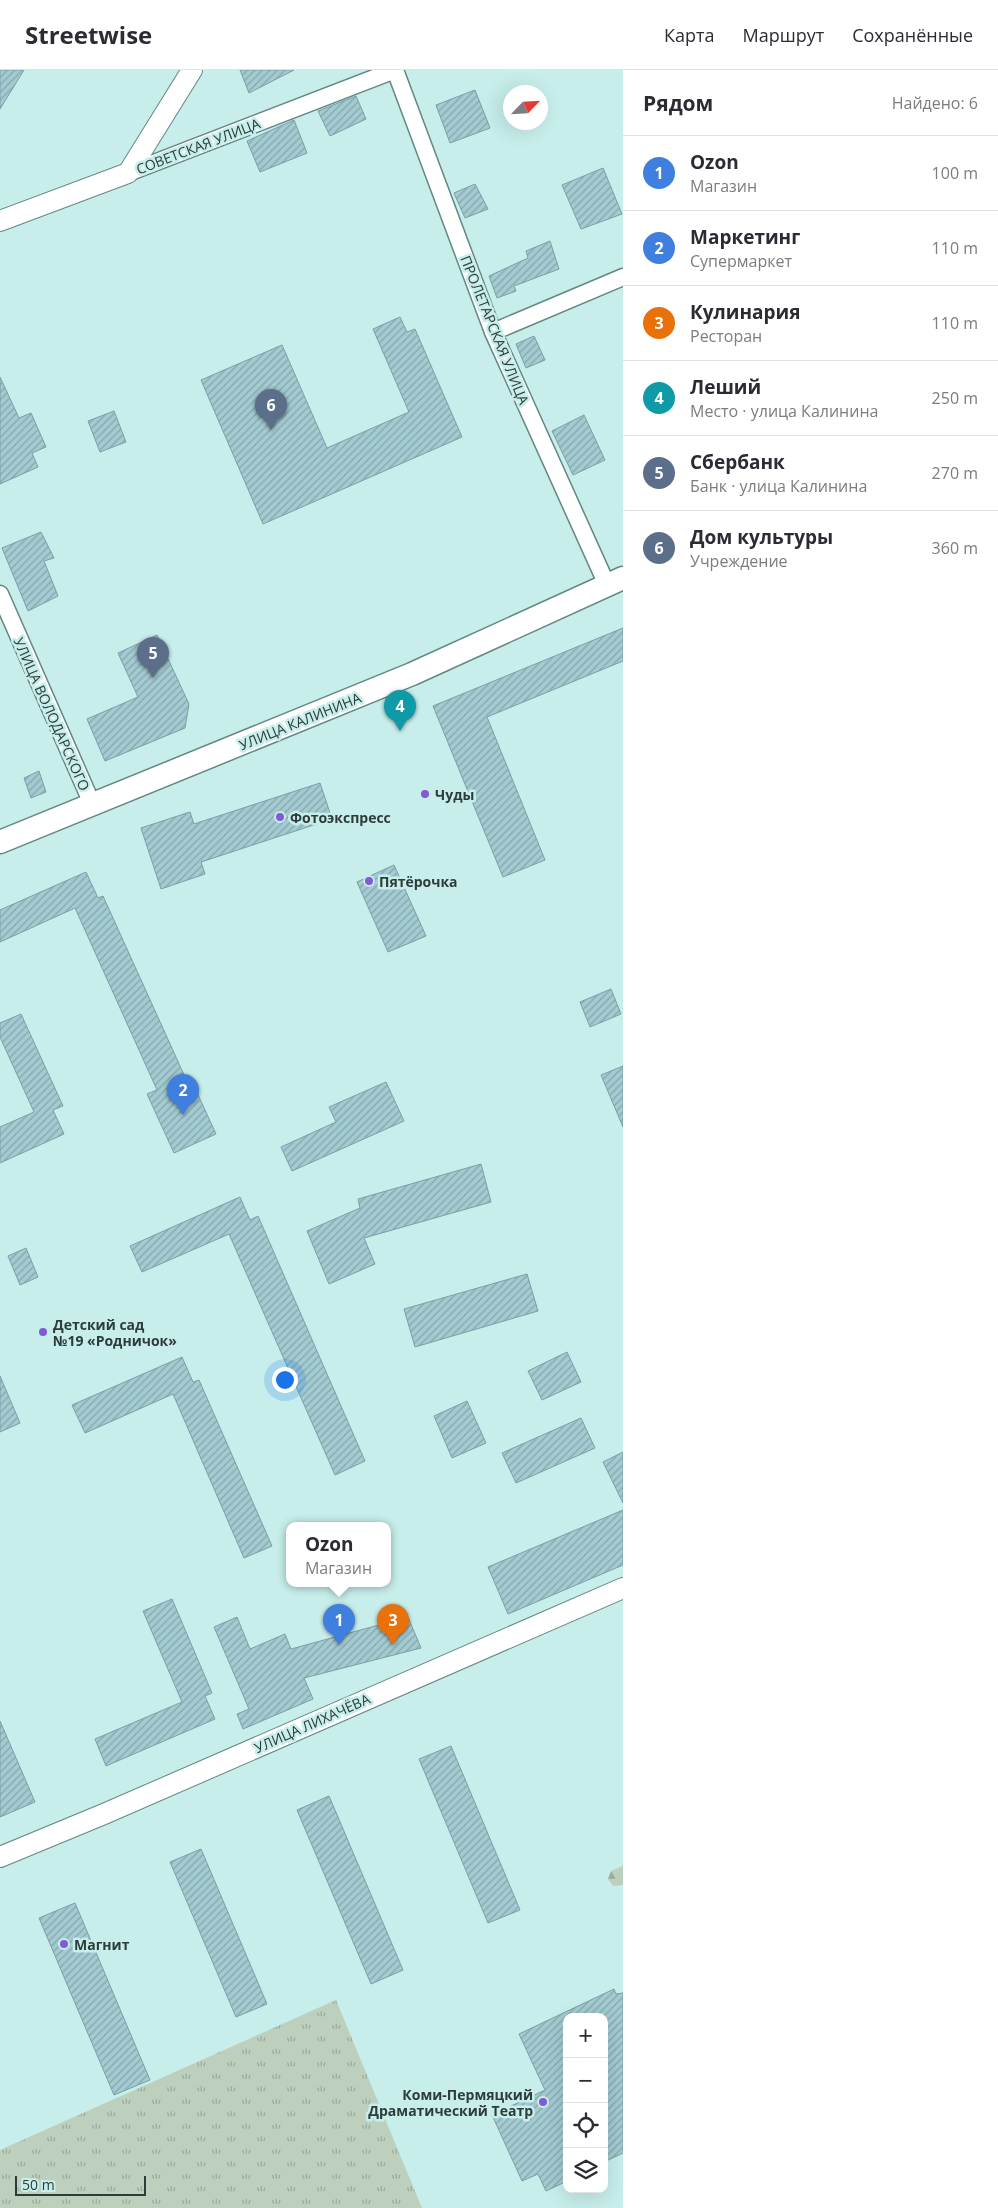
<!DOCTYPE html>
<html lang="ru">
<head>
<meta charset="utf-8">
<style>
  body { margin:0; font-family:"Open Sans",sans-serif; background:#f7f7f7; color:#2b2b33 }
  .controls { position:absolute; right:15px; bottom:15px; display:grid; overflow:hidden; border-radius:10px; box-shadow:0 5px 20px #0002 }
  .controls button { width:45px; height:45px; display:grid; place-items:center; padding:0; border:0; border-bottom:1px solid #e1e1e2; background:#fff; color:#2b2b33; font:25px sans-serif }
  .compass { position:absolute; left:503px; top:15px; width:45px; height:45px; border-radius:50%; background:#fff; box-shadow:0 5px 20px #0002; rotate:65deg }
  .scale { position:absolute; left:15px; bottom:12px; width:131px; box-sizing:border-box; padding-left:5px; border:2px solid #2d3c3b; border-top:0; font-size:14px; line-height:18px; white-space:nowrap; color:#2d3c3b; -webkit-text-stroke:4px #c7eeeb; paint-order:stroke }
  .you { position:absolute; left:284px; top:1309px; width:18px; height:18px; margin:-12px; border:4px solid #fff; border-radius:50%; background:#1a73e8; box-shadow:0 0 0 8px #1a73e833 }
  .badge { display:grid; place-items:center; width:32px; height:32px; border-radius:50%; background:#7c3aed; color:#fff; font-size:16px; font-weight:700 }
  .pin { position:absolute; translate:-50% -41px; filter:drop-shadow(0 1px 2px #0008) }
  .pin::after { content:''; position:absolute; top:26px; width:18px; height:15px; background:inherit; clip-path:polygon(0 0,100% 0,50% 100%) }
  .popup { position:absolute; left:286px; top:1452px; width:105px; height:65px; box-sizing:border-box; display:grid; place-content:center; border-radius:10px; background:#fff; filter:drop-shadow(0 1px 4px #0005); font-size:16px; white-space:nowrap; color:#7c7c81 }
  .popup b { font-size:19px; color:#2b2b33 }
  .popup::after { content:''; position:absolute; left:50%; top:100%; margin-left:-10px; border:10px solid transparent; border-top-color:#fff }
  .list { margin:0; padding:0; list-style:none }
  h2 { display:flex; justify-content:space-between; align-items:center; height:65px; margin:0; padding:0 20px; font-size:21px }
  h2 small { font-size:16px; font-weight:400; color:#7c7c81 }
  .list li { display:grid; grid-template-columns:32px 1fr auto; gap:15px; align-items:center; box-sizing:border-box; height:75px; padding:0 20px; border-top:1px solid #e1e1e2 }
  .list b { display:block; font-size:19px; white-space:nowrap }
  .list p { margin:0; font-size:16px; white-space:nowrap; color:#7c7c81 }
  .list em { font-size:16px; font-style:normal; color:#7c7c81 }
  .icon { flex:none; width:28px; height:28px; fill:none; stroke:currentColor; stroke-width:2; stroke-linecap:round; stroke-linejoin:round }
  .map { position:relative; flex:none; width:623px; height:2138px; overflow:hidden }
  header { display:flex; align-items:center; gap:30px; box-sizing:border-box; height:70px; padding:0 25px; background:#fff; border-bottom:1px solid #e1e1e2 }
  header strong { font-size:24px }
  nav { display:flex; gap:28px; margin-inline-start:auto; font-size:18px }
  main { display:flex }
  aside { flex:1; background:#fff }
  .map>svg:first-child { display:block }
</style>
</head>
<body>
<header>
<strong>Streetwise</strong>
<nav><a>Карта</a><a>Маршрут</a><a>Сохранённые</a></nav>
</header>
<main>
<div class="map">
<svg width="623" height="2138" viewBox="0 0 623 2138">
  <defs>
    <pattern id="forest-firs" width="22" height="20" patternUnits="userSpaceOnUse" patternTransform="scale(1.25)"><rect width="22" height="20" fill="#bdd0be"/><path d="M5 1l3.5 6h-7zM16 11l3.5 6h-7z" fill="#9aaa9c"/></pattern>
    <pattern id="park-tufts" width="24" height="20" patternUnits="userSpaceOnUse" patternTransform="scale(1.25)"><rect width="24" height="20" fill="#bdd0be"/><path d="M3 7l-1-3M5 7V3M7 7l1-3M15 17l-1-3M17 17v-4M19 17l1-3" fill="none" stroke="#9aaa9c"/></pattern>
    <pattern id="building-hatch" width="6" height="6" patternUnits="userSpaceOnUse" patternTransform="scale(1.25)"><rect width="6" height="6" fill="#a3cbd2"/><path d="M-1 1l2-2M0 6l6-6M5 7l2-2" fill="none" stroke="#85a6ac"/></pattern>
  </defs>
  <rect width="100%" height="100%" fill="#c7eeeb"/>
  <polygon fill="url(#forest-firs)" points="623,1796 623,1815 613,1816 608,1809 611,1801"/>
  <polygon fill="url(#park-tufts)" points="336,1930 422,2138 0,2138 0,2080"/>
  <g fill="url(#building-hatch)" stroke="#7a9fa6">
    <polygon points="0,0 24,0 0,39"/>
    <polygon points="240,0 294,0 249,23"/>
    <polygon points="475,20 490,58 450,73 436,35"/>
    <polygon points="356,26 366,49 330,66 318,41"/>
    <polygon points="294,50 307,83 260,102 247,71"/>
    <polygon points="603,98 622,144 581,159 562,115"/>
    <polygon points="475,114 488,139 465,148 454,123"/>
    <polygon points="550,171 559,199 514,216 516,221 497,228 489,206 528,188 526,181"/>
    <polygon points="400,247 407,262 415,259 462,367 263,454 201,310 282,275 327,378 409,342 373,259"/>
    <polygon points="534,266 545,290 526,298 516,274"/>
    <polygon points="0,307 19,348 31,343 46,377 32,383 38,397 0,414"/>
    <polygon points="114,341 126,372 100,382 88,351"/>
    <polygon points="584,345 605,390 573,405 552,361"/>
    <polygon points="41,462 54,488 44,491 58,526 28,541 2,478"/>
    <polygon points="623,558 623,591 487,647 545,790 503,807 433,636"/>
    <polygon points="157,565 189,634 185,658 105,691 87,649 138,627 118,583"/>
    <polygon points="39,701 46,722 31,728 24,708"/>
    <polygon points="320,713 332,749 201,792 205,804 161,819 141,758 190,742 194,754"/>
    <polygon points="394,795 426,866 388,882 357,812"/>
    <polygon points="86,802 98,828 103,826 185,1007 189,1005 216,1064 174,1083 147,1024 157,1020 75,838 0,872 0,840"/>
    <polygon points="611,919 621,944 590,957 580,932"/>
    <polygon points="21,944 63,1036 53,1040 64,1064 0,1093 0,1057 34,1042 0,967 0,953"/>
    <polygon points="623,996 623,1057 601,1005"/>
    <polygon points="386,1012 404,1051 292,1101 281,1077 336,1052 329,1037"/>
    <polygon points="481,1094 491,1132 364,1168 375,1194 329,1214 307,1161 360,1138 358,1129"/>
    <polygon points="240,1127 250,1150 258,1146 365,1391 335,1405 229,1164 142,1202 130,1176"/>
    <polygon points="26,1178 38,1207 20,1215 8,1186"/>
    <polygon points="527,1204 538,1241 415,1277 404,1239"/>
    <polygon points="567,1282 581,1312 542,1330 528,1301"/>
    <polygon points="182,1287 193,1312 199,1310 272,1476 244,1488 173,1324 85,1363 72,1335"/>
    <polygon points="0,1306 20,1353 0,1362"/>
    <polygon points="467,1331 486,1373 452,1388 434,1346"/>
    <polygon points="581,1348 595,1378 516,1413 502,1383"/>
    <polygon points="623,1382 623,1433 603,1392"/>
    <polygon points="623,1440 623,1495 508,1544 488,1497"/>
    <polygon points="172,1529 212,1623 205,1626 215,1649 106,1696 95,1669 182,1632 143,1541"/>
    <polygon points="237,1547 250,1579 285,1564 291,1579 408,1547 421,1578 304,1608 313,1629 243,1659 237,1644 249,1639 214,1557"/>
    <polygon points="0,1651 35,1732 0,1747"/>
    <polygon points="451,1676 520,1840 488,1853 419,1689"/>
    <polygon points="329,1726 403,1900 371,1914 297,1740"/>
    <polygon points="201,1779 267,1934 236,1947 170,1792"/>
    <polygon points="75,1833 150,2010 114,2025 39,1848"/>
    <polygon points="614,1919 616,1924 623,1923 623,2083 604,2092 604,1947 567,1947 567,2111 546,2121 538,2104 522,2111 492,2045 545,2020 519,1964"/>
  </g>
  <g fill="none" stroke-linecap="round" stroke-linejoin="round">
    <defs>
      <g id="minor">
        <polyline points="395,0 493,262 607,515"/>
        <polyline points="128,103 395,0"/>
        <polyline points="493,262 623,207"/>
        <polyline points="0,524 93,736"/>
      </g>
      <g id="tertiary">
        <polyline points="0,151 128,103 192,0"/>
        <polyline points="0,1787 104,1744 623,1518"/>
      </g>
      <polyline id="secondary" points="0,772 412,604 623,508"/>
    </defs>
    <use href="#minor" stroke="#628784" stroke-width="19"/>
    <use href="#tertiary" stroke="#628784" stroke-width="22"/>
    <use href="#secondary" stroke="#628784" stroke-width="25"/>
    <use href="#minor" stroke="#fff" stroke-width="16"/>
    <use href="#tertiary" stroke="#fff" stroke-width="20"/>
    <use href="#secondary" stroke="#fff" stroke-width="22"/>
  </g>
  <g fill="#815ad4" stroke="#c7eeeb" stroke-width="2">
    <circle cx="425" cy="724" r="5"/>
    <circle cx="280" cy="747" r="5"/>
    <circle cx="369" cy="811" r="5"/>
    <circle cx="43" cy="1262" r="5"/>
    <circle cx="64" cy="1874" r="5"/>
    <circle cx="543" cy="2032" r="5"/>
  </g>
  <g text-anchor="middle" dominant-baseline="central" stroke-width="5" stroke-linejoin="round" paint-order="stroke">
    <g font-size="14" fill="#2d3c3b" stroke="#c7eeeb">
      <text transform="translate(198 76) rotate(-21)">СОВЕТСКАЯ УЛИЦА</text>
      <text transform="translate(495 260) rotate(68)">ПРОЛЕТАРСКАЯ УЛИЦА</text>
      <text transform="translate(52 644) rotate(66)">УЛИЦА ВОЛОДАРСКОГО</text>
      <text transform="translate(300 651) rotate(-22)">УЛИЦА КАЛИНИНА</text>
      <text transform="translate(312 1653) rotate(-24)">УЛИЦА ЛИХАЧЁВА</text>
    </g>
    <g font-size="14" font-weight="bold" fill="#2d3c3b" stroke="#c7eeeb" text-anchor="start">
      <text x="435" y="724">Чуды</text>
      <text x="290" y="747">Фотоэкспресс</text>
      <text x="379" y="811">Пятёрочка</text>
      <text x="53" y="1254">Детский сад<tspan x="53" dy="16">№19 «Родничок»</tspan></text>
      <text x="74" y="1874">Магнит</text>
      <text x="533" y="2024" text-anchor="end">Коми-Пермяцкий<tspan x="533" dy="16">Драматический Театр</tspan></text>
    </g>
  </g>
</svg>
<div class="controls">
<button>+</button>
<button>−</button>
<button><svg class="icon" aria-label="locate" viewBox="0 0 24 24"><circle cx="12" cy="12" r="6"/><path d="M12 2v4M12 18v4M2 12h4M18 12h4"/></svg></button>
<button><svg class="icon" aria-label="layers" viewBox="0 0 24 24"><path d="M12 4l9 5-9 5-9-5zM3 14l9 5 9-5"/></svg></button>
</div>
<svg class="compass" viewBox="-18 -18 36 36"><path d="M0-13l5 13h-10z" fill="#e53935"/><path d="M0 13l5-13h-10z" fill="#7c7c81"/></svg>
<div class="scale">50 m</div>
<div class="you"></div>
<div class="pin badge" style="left:339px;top:1575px;background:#3f7fe0">1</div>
<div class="popup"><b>Ozon</b>Магазин</div>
<div class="pin badge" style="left:183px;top:1045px;background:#3f7fe0">2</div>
<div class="pin badge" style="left:393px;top:1575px;background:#e8710a">3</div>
<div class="pin badge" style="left:400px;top:661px;background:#0f9aa8">4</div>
<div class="pin badge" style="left:153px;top:608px;background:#5c6f8a">5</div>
<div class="pin badge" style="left:271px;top:360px;background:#5c6f8a">6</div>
</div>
<aside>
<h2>Рядом<small>Найдено: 6</small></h2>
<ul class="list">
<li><span class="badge" style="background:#3f7fe0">1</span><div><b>Ozon</b><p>Магазин</p></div><em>100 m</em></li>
<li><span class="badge" style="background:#3f7fe0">2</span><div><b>Маркетинг</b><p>Супермаркет</p></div><em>110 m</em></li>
<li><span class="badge" style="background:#e8710a">3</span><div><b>Кулинария</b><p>Ресторан</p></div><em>110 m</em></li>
<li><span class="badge" style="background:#0f9aa8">4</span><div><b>Леший</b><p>Место · улица Калинина</p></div><em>250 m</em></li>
<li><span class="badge" style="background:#5c6f8a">5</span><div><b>Сбербанк</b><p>Банк · улица Калинина</p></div><em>270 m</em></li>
<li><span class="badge" style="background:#5c6f8a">6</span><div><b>Дом культуры</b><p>Учреждение</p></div><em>360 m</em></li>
</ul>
</aside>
</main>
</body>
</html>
